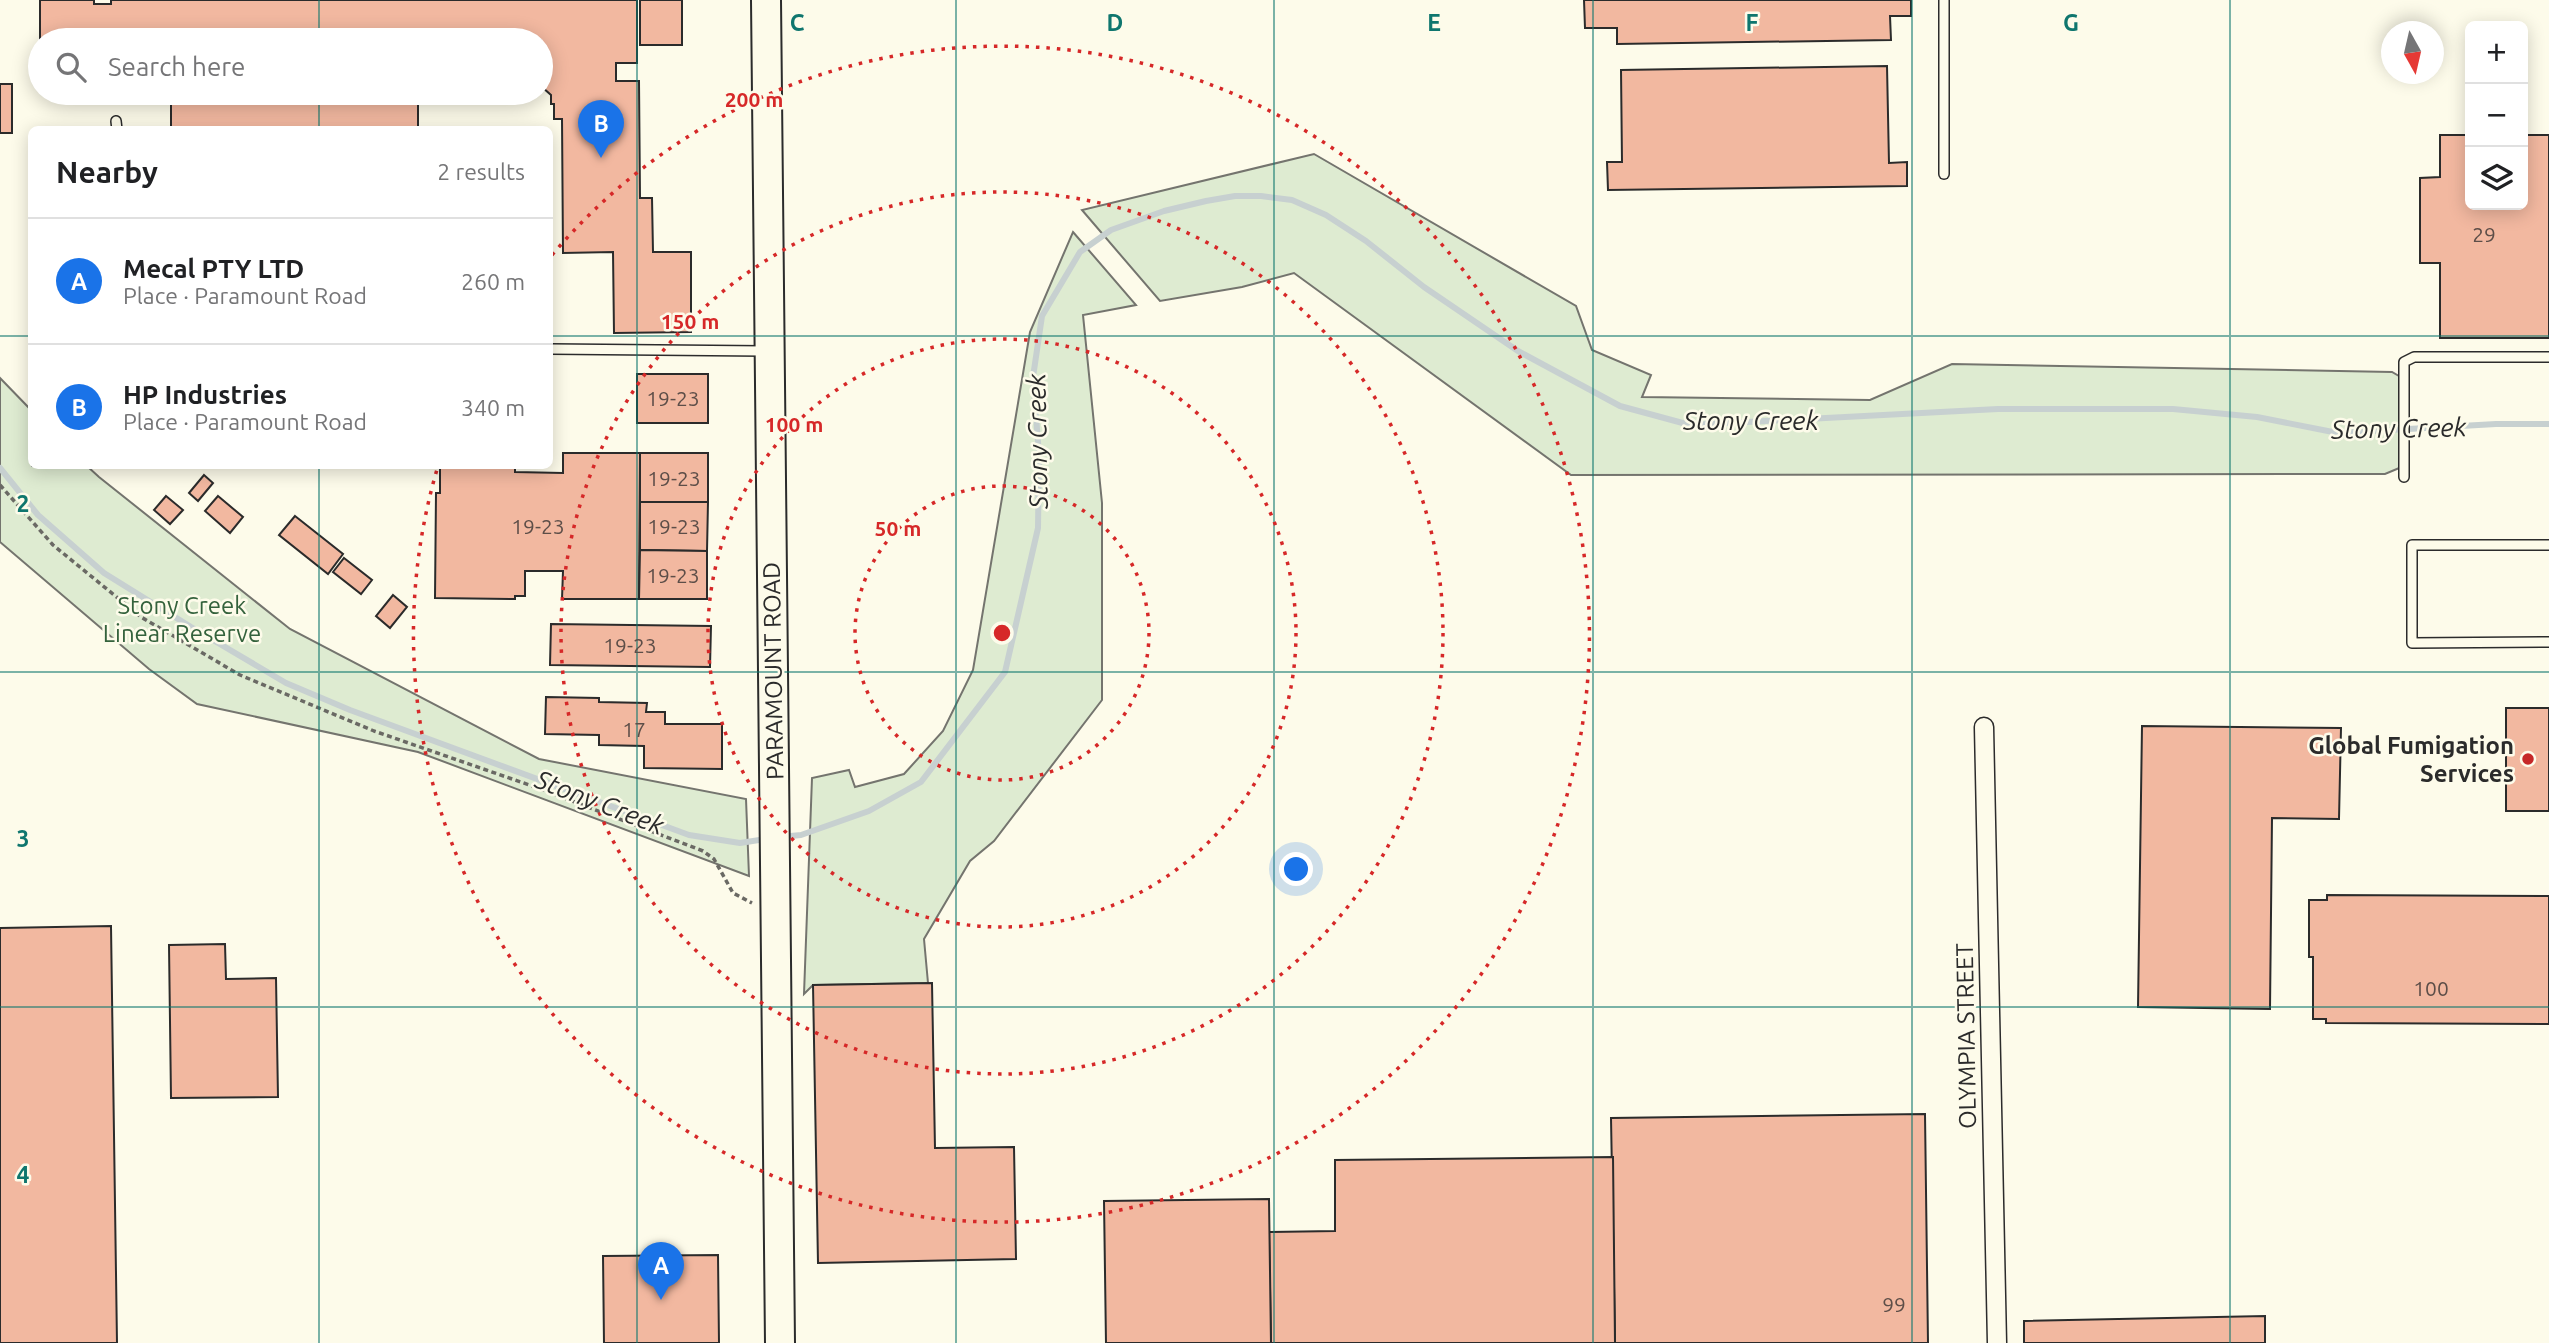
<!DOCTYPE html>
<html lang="en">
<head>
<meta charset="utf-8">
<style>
  body { margin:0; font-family:Ubuntu,sans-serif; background:#f2f2f2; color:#202124 }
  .controls { position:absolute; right:21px; top:21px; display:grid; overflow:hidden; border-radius:10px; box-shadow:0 4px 18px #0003 }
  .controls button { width:63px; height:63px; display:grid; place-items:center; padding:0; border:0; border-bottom:2px solid #e0e0e0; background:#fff; color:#202124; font:35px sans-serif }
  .compass { position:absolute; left:2381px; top:21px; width:63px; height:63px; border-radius:50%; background:#fff; box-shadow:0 4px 18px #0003; rotate:172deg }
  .you { position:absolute; left:1297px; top:870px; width:24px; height:24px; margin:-18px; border:5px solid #fff; border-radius:50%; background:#1a73e8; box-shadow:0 0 0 10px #1a73e833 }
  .badge { display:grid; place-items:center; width:46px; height:46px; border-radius:50%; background:#1a73e8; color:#fff; font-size:23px; font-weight:700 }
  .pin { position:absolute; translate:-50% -58px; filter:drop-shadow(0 2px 4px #0008) }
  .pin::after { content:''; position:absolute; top:37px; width:24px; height:21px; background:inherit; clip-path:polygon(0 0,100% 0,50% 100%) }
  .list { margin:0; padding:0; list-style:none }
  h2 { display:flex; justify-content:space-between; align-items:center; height:91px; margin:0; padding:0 28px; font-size:30px }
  h2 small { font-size:23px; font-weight:400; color:#757577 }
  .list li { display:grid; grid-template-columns:46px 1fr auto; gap:21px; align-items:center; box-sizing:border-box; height:126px; padding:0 28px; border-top:2px solid #e0e0e0 }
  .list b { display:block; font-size:26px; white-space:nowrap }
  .list p { margin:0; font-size:23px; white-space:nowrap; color:#757577 }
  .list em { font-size:23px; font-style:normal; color:#757577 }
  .icon { flex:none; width:38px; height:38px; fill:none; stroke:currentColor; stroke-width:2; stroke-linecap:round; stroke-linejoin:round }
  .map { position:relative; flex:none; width:2549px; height:1343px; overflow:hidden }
  .search { position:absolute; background:#fff; box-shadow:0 4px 18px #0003; left:28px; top:28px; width:525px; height:77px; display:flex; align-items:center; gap:18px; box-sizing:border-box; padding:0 24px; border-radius:38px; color:#757577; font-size:26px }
  .panel { position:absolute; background:#fff; box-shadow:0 4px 18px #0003; left:28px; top:126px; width:525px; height:343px; border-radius:10px }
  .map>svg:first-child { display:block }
</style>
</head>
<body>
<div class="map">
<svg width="2549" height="1343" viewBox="0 0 2549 1343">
  <rect width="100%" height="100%" fill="#fdfbea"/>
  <g fill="#deebd1" stroke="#74746e" stroke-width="2">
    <polygon points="1314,154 1576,306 1592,350 1651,375 1642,397 1870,400 1952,364 2392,372 2404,379 2404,466 2385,474 1571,475 1294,273 1242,287 1160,301 1082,210"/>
    <polygon points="1073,232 1136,305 1083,315 1102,503 1102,700 994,841 970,861 924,939 928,983 813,985 804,994 812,778 849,770 855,787 904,774 943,731 973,670 1030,332"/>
    <polygon points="0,378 31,410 32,466 87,466 99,477 290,629 539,759 746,799 749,876 418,752 197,704 149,669 0,542"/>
  </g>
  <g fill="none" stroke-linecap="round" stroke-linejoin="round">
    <g stroke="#c7d0d0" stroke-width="6">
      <polyline points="0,468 38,515 104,573 191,627 286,683 350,710 689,835 740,843 766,839"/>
      <polyline points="780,837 801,835 869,811 921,782 1005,672 1038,528 1039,455 1033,377 1042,316 1080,252 1111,230 1164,211 1206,201 1235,196 1261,196 1292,200 1326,215 1366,241 1424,287 1518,351 1620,406 1690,425 1998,409 2173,409 2257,417 2338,433 2496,424 2549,424"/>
    </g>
  </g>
  <g fill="#f2b8a0" stroke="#2b2b2b" stroke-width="2">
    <polygon points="40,0 94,0 94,4 111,4 111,0 637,0 637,63 616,63 616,81 639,81 640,198 652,198 653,252 691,252 691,332 614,333 613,252 563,253 562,119 554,119 554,104 551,104 551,95 542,87 541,40 101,40 101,33 94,33 94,40 40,40 40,86"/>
    <rect x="640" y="0" width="42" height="45"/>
    <polygon points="1584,0 1911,0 1911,16 1890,16 1891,40 1617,44 1617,28 1585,28"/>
    <polygon points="1887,66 1889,163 1907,162 1907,186 1608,190 1607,162 1622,162 1621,70"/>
    <rect x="0" y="84" width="12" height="49"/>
    <rect x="171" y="93" width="247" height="37"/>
    <polygon points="2440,135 2470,135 2470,205 2523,205 2523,135 2549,135 2549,338 2440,338 2440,263 2420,263 2420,178 2440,177"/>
    <rect x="637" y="374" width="71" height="49"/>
    <polygon points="563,453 640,453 639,599 562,599 563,571 525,571 525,596 515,596 515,599 435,598 436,493 440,493 440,466 515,466 515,472 563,473"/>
    <rect x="640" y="453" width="68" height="49"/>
    <polygon points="204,475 213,483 198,501 189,493"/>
    <polygon points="166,496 183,510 170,524 154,510"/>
    <polygon points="218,496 243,517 230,533 205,511"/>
    <polygon points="640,502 708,502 707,551 640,550"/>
    <polygon points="295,516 343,554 328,574 279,535"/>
    <polygon points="640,550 707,551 707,599 639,599"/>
    <polygon points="344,558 372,580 361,594 333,572"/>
    <polygon points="393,595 407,607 390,628 376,616"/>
    <polygon points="551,624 711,626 710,667 550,665"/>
    <polygon points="546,697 599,698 599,702 647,703 646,712 665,712 665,724 722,724 722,769 644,768 644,746 599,745 599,735 545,734"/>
    <rect x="2506" y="708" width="43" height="103"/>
    <polygon points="2142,726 2341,728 2339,819 2272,818 2270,1009 2138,1007"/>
    <polygon points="2327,895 2549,896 2549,1024 2326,1023 2326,1019 2313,1019 2313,957 2309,957 2309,900 2327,900"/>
    <polygon points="111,926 117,1343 0,1343 0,928"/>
    <polygon points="225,944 226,979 276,978 278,1097 171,1098 169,945"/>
    <polygon points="932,983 935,1148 1014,1147 1016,1259 818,1263 813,985"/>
    <polygon points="1925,1114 1928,1343 1615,1343 1611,1118"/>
    <polygon points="1613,1157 1615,1343 1271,1343 1269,1232 1335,1231 1335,1160"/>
    <polygon points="1269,1199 1271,1343 1106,1343 1104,1201"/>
    <polygon points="718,1255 719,1343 604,1343 603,1256"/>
    <polygon points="2265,1316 2265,1343 2024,1343 2024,1321"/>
  </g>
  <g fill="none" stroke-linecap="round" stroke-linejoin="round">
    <defs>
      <g id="service">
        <polyline points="1944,0 1944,174"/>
        <polyline points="116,121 117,130"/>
        <polyline points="550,349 764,351"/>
        <polyline points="2404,477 2404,362 2414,357 2549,357"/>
        <polyline points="2549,545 2412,545 2412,643 2549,642"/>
      </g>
      <polyline id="minor" points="1984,727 1997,1343"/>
      <polyline id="primary" points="766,0 780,1343"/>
    </defs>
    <use href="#service" stroke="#2b2b2b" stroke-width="12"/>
    <use href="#minor" stroke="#2b2b2b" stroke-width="21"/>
    <use href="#primary" stroke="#2b2b2b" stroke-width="32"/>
    <polyline stroke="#6a6964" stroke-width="3.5" stroke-dasharray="5 3.5" stroke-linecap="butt" points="0,485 53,545 141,617 240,675 374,731 538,788 703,851 714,859 733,893 752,903"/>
    <use href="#service" stroke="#fdfbea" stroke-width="9"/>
    <use href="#minor" stroke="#fdfbea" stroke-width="18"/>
    <use href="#primary" stroke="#fdfbea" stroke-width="28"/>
  </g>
  <path fill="none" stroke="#0f766e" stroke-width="2" stroke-opacity="0.55" d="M319 0V40M637 0V1343M956 0V1343M1274 0V1343M1593 0V1343M1912 0V1343M2230 0V1343M319 93V130M0 336H32M550 336H2549M319 466V1343M0 672H2549M0 1007H2549"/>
  <g fill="none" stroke="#d62828" stroke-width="3.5" stroke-dasharray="3.5 7">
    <circle cx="1002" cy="633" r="147"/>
    <circle cx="1002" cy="633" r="294"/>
    <circle cx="1002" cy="633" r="441"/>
    <path d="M552 255A588 588 0 1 1 438 466"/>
  </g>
  <circle fill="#c62828" stroke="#fdfbea" stroke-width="2.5" cx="2528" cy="759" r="7"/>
  <g text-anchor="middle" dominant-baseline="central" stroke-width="5" stroke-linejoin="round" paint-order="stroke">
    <g font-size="21" fill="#5d4e48">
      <text x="2484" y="234">29</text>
      <text x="673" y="398">19-23</text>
      <text x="674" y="478">19-23</text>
      <text x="538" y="526">19-23</text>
      <text x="674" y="526">19-23</text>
      <text x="673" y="575">19-23</text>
      <text x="630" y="645">19-23</text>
      <text x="634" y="729">17</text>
      <text x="2431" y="988">100</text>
      <text x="1894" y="1304">99</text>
    </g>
    <g font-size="24" fill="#34623c" stroke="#fdfbea">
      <text x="182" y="605">Stony Creek<tspan x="182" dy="28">Linear Reserve</tspan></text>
    </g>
    <g font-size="24" fill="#2b2b2b" stroke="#fdfbea">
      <text transform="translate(773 671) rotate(-91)">PARAMOUNT ROAD</text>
      <text transform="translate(1966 1036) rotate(-91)">OLYMPIA STREET</text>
    </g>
    <g font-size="24" font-weight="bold" fill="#2b2b2b" stroke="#fdfbea" text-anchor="end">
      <text x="2514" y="745">Global Fumigation<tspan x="2514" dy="28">Services</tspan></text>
    </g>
    <g font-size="26" font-style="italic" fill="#2b2b2b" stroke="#fdfbea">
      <text x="1751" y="420">Stony Creek</text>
      <text transform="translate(2399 428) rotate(-1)">Stony Creek</text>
      <text transform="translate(1037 441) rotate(-91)">Stony Creek</text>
      <text transform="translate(600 802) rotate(21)">Stony Creek</text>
    </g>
  </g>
  <g font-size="23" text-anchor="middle" font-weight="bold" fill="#0f766e" stroke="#fdfbea" stroke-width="5" stroke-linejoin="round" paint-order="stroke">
    <text x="797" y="31">C</text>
    <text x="1115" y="31">D</text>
    <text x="1434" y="31">E</text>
    <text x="1752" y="31">F</text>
    <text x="2071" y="31">G</text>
    <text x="23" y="512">2</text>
    <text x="23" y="847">3</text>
    <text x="23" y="1183">4</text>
  </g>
  <circle cx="1002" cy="633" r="10" fill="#d62828" stroke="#fdfbea" stroke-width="3.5"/>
  <g font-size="21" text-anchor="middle" font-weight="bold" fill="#d62828" stroke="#fdfbea" stroke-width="5" stroke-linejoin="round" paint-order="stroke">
    <text x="754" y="107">200 m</text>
    <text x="690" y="329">150 m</text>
    <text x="794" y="432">100 m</text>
    <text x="898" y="536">50 m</text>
  </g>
</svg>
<div class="controls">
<button>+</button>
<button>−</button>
<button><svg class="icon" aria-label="layers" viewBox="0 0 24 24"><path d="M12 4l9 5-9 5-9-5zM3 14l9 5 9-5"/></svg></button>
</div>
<svg class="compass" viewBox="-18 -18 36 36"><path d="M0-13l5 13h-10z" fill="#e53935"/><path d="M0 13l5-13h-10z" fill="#757577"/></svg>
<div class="you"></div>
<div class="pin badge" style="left:661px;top:1300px">A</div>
<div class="pin badge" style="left:601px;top:158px">B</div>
<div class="search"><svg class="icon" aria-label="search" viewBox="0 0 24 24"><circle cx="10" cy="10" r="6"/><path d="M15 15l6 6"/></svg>Search here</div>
<section class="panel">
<h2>Nearby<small>2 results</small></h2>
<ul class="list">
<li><span class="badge">A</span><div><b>Mecal PTY LTD</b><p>Place · Paramount Road</p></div><em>260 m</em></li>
<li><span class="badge">B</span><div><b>HP Industries</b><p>Place · Paramount Road</p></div><em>340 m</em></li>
</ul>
</section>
</div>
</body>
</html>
